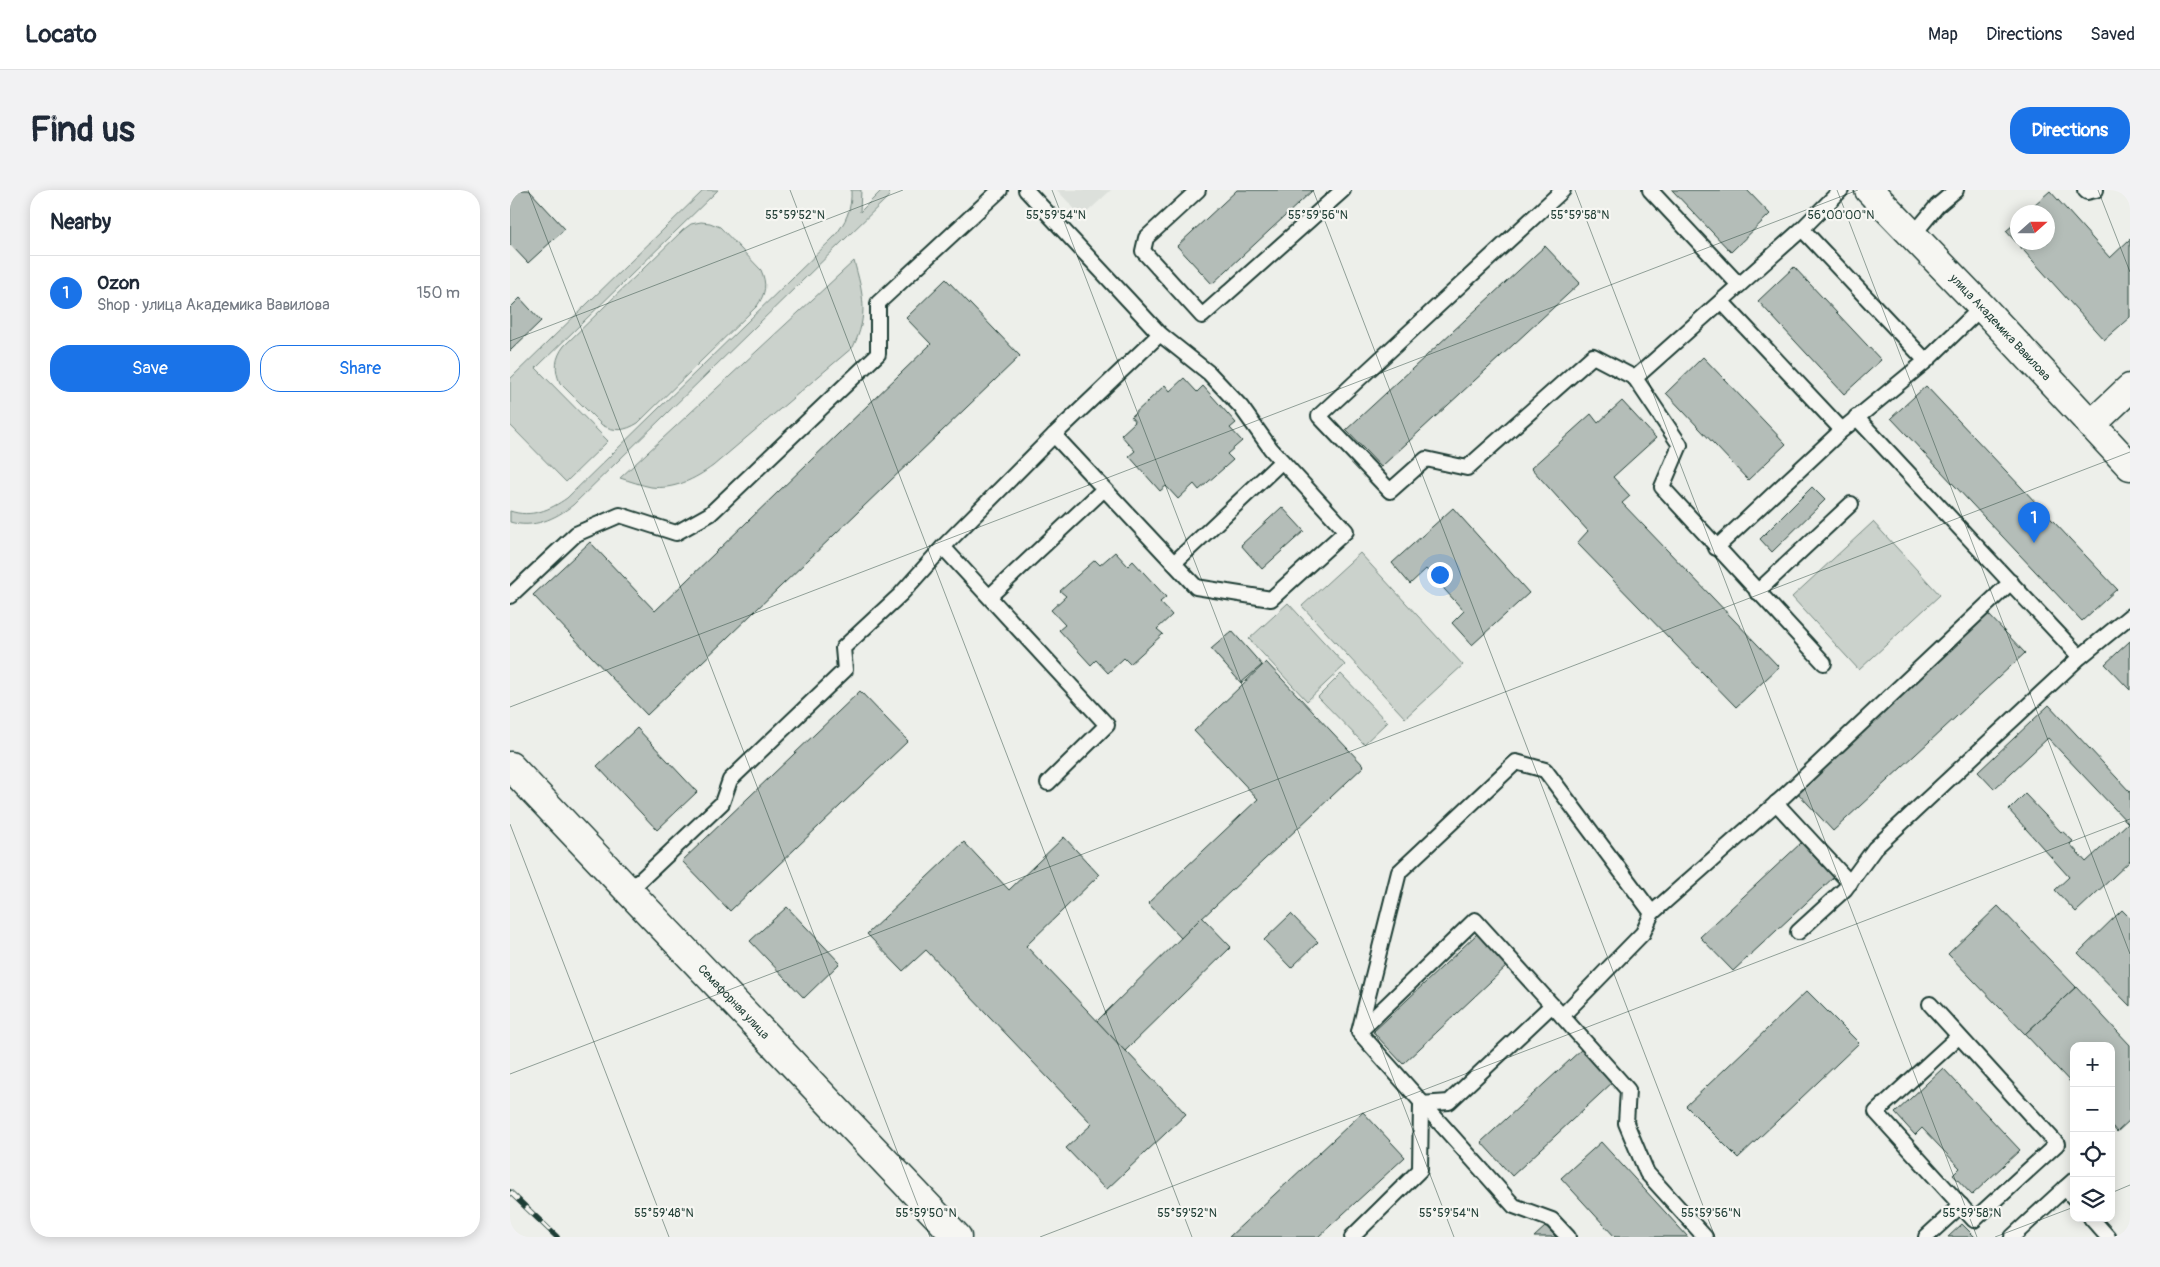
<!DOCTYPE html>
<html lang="en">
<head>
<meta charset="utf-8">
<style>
  body { margin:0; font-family:Pangolin,sans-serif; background:#f2f2f3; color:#1f2937 }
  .controls { position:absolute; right:15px; bottom:15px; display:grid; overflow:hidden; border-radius:10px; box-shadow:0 2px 12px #0003 }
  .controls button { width:45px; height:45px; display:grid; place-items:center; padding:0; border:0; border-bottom:1px solid #e0e1e3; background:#fff; color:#1f2937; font:25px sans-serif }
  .compass { position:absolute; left:1500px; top:15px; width:45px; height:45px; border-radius:50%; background:#fff; box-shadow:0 2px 12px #0003; rotate:69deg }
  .you { position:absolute; left:929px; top:384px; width:18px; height:18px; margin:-12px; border:4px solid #fff; border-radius:50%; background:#1a73e8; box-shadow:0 0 0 8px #1a73e833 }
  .badge { display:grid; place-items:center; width:32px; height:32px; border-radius:50%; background:#1a73e8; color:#fff; font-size:16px; font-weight:700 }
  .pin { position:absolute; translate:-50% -41px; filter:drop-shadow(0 1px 2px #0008) }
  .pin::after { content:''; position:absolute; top:26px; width:18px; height:15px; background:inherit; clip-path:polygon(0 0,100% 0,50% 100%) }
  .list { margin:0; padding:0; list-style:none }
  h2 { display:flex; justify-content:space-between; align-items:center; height:65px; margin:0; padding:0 20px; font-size:21px }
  h2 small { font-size:16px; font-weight:400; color:#747a83 }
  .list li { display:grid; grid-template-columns:32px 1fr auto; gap:15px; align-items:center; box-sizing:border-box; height:75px; padding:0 20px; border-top:1px solid #e0e1e3 }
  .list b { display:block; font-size:19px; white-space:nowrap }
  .list p { margin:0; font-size:16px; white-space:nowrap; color:#747a83 }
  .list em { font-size:16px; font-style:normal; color:#747a83 }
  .actions { display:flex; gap:10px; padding:15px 20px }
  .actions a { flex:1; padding:11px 0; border:1px solid #1a73e8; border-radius:20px; text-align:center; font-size:18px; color:#1a73e8 }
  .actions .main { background:#1a73e8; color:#fff }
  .icon { flex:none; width:28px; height:28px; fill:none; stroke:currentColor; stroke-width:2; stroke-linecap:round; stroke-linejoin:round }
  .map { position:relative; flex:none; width:1620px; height:1047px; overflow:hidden; border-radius:20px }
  header { display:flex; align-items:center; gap:30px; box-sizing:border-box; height:70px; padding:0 25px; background:#fff; border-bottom:1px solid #e0e1e3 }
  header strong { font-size:24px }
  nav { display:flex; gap:28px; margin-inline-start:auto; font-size:18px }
  .intro { display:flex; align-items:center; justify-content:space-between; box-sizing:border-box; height:120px; padding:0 30px }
  h1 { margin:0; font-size:35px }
  .button { padding:12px 22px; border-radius:20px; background:#1a73e8; color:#fff; font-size:18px; font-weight:700 }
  main { display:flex; gap:30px; padding:0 30px }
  aside { flex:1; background:#fff; border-radius:20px; box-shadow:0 2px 12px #0003 }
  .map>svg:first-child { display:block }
</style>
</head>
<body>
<header>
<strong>Locato</strong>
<nav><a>Map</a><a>Directions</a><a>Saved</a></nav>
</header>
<div class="intro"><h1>Find us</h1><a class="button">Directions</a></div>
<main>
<aside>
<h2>Nearby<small></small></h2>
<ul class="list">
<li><span class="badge">1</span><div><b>Ozon</b><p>Shop · улица Академика Вавилова</p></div><em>150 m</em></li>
</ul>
<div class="actions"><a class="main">Save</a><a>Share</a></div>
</aside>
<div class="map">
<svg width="1620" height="1047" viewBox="0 0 1620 1047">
  <rect width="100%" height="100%" fill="#edefea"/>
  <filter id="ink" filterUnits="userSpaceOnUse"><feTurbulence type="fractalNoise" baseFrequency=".02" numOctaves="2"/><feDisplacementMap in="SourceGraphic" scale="10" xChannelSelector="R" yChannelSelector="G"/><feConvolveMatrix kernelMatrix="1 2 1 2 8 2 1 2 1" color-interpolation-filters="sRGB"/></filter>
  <g filter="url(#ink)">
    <polygon fill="#dce0db" points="547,0 601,0 572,27"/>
    <g fill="#cbd2cc" stroke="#758880">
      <polygon points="194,0 208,0 26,178 98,251 56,292 0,235 0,189"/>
      <path d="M341 0H351L350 22 372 0H375L380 5 63 315C45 329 23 339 0 332V321C21 328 40 320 57 308L324 47C336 32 342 19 341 0Z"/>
      <path d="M191 32 200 33 210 37 251 80C257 94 256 103 247 116L128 233C115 241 105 242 92 235L50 193C44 179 45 168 54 156L173 40 181 34Z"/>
      <path d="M344 71C353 103 359 126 343 157L203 276C185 289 164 300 141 297 131 295 120 291 110 288Z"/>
      <polygon points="1363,332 1430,405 1349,480 1282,407"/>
      <polygon points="850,363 953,475 895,528 792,416"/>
      <polygon points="778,413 835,475 797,511 739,449"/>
      <polygon points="831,484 877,532 854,554 808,507"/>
    </g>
    <g fill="#b4bdb8" stroke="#1f3d34">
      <polygon points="0,0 19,0 55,39 18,73 0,54"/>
      <polygon points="727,0 803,0 702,94 667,56"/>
      <polygon points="1162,0 1237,0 1260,24 1221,62"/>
      <polygon points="1540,1 1600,68 1620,49 1620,127 1594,150 1496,41 1508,31 1508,52 1538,52 1538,22 1516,22"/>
      <polygon points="1035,56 1070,93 871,277 836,240"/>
      <polygon points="1284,77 1371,170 1334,204 1248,111"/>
      <polygon points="436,89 510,166 137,525 23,405 80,352 145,421 421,154 396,128"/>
      <polygon points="10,108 31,131 0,161 0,118"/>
      <polygon points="1193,167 1276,254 1238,290 1156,203"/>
      <polygon points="674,188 687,202 693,196 726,233 720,238 732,251 717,264 723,270 689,300 684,294 668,309 656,296 650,301 619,266 625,261 611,245 625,232 621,227 655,195 660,201"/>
      <polygon points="1416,196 1607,399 1572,431 1381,228"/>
      <polygon points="1112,211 1146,248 1103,287 1120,306 1112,313 1269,477 1226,517 1067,353 1078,341 1021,278 1081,224 1088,233"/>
      <polygon points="1302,297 1315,310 1262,362 1250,349"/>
      <polygon points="772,317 794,341 752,379 731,355"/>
      <polygon points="943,318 1019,403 962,455 942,433 954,421 916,379 900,394 882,373"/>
      <polygon points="605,362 618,376 623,371 656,407 650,412 662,425 647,439 653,444 620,474 614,468 598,483 586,470 581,475 549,440 555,435 541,420 556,406 550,401 585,370 590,375"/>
      <polygon points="1478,424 1515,463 1323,641 1286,601"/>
      <polygon points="722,441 752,475 731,493 701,459"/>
      <polygon points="1620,451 1620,500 1595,474"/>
      <polygon points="756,472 854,576 671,748 638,713 748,609 684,541"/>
      <polygon points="350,501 398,551 220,721 172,671"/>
      <polygon points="1539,515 1620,602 1620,671 1566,722 1545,700 1559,687 1499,620 1515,604 1551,642 1552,641 1563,651 1560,654 1576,672 1618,633 1538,548 1484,599 1468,582"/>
      <polygon points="127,538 187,602 147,640 87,576"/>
      <polygon points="554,647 589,685 516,756 676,924 596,1000 556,958 582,934 416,760 393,781 357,744 454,652 499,700"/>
      <polygon points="1291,653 1324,687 1223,781 1190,747"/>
      <polygon points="1488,716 1566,797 1515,844 1438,764"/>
      <polygon points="277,717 330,773 294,808 240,751"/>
      <polygon points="1612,720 1620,728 1620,816 1568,763"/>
      <polygon points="781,724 808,752 781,778 754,750"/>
      <polygon points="692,727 721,757 615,861 587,831"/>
      <polygon points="968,743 998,775 893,874 863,842"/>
      <polygon points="1566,797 1620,855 1620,930 1607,942 1601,935 1601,856 1564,856 1564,896 1515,844"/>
      <polygon points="1297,801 1349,853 1228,968 1176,916"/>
      <polygon points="1073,858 1104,891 1002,986 971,952"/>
      <polygon points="1433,878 1510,960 1462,1005 1443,985 1450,978 1412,938 1405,945 1385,923"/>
      <polygon points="853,922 895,967 808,1047 719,1047"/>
      <polygon points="1091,952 1178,1047 1105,1047 1051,988"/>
      <polygon points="1452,1034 1465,1047 1438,1047"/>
      <polygon points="1036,1036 1046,1047 1024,1047"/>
    </g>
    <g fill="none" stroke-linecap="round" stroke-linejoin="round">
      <defs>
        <g id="lane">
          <polyline points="688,0 636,48 633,61 692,126 833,0"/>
          <polyline points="1053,0 809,226 880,301 916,269 957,278 1083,166 1125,188 1292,39 1331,0"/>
          <polyline points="1140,0 1229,95"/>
          <polyline points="1575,0 1577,2 1586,0"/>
          <polyline points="1292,39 1416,171"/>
          <polyline points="1403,45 1427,16 1446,0"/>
          <polyline points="1212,112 1332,240"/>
          <polyline points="1125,188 1170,255 1152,297 1314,473"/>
          <polyline points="1346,227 1570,467"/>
          <polyline points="544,245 650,144"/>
          <polyline points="433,357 597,535 538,593"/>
          <polyline points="1206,358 1332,240 1416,171 1472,117"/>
          <polyline points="664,373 772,271"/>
          <polyline points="1247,402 1341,314"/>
          <polyline points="0,406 66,344 110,325 166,343 200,324 368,164 368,113 490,0"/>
          <polyline points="480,406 593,300"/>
          <polyline points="1266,613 1340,693"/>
          <polyline points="119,701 212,613 220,590 335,480 333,458 391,404 433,357 544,245 686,397 761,409 836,341 761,259 731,217 699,183 650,144 516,0"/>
          <polyline points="1288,742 1335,699 1365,658 1570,467 1620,426"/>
          <polyline points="1420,814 1547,954 1464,1030 1366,922 1449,846"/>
          <polyline points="1042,815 965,730 849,842 1004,1016 1042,1030 1058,1047"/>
          <polyline points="1052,826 1118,900 1116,933 1137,983 1195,1047"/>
          <polyline points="849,842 889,682 1006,572 1035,580 1142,723"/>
          <polyline points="1564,990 1555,998 1564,1008"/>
          <polyline points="1581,1028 1598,1047"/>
          <polyline points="842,1047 910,980 911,914 939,912 1042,815 1052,826 1133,743 1142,723 1271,609 1501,392"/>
          <polyline points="1416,1047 1451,1015"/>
          <polyline points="1502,1047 1555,998"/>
        </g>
        <g id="secondary">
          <path id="s1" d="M1359 0 1472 117 1620 276"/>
          <polyline points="1581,235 1620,198"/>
        </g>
        <g id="highway">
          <path id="s2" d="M0 576 447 1047"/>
        </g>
      </defs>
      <use href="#lane" stroke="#1f3d34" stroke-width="18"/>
      <use href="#secondary" stroke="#1f3d34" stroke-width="31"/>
      <use href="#highway" stroke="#1f3d34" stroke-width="31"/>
      <use href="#lane" stroke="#f6f6f2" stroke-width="14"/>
      <use href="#secondary" stroke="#f6f6f2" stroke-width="28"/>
      <use href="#highway" stroke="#f6f6f2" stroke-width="28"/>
      <defs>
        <g id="rail">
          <polyline points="0,1002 47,1047"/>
          <polyline points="0,1045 2,1047"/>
        </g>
      </defs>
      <use href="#rail" stroke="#1f3d34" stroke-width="5.5"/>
      <use href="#rail" stroke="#f6f6f2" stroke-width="4" stroke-dasharray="11" stroke-linecap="butt"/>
    </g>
  </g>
  <path fill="none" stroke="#1f3d34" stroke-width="1" stroke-opacity="0.45" d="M18 0 420 1047M280 0 682 1047M542 0 944 1047M803 0 1205 1047M1065 0 1467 1047M1327 0 1620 764M1588 0 1620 82M0 151 393 0M0 517 1348 0M0 634 159 1047M0 884 1620 262M1601 1003 1620 995M530 1047 1620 629M1485 1047 1564 1017"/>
  <g text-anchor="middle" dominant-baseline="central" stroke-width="4.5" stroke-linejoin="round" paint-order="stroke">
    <g font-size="12" fill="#1f3d34" stroke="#f6f6f2">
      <text stroke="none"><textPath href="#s1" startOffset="190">улица Академика Вавилова</textPath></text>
      <text stroke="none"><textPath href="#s2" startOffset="325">Семафорная улица</textPath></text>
    </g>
  </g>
  <g font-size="12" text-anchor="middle" fill="#1f3d34" stroke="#f6f6f2" stroke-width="4.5" stroke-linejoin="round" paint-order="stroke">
    <text x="1331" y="29">56°00'00"N</text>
    <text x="285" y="29">55°59'52"N</text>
    <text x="546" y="29">55°59'54"N</text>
    <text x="808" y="29">55°59'56"N</text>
    <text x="1070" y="29">55°59'58"N</text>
    <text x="154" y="1027">55°59'48"N</text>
    <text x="416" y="1027">55°59'50"N</text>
    <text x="677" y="1027">55°59'52"N</text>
    <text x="939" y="1027">55°59'54"N</text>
    <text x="1201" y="1027">55°59'56"N</text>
    <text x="1462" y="1027">55°59'58"N</text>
  </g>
</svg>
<div class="controls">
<button>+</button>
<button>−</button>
<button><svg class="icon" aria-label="locate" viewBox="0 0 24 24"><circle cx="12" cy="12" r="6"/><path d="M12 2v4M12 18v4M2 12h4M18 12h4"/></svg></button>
<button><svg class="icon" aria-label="layers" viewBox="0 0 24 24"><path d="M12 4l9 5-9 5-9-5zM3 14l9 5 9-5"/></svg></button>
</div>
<svg class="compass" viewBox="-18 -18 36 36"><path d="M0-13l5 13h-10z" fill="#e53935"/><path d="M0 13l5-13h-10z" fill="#747a83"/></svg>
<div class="you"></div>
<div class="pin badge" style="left:1524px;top:353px">1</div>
</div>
</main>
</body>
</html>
